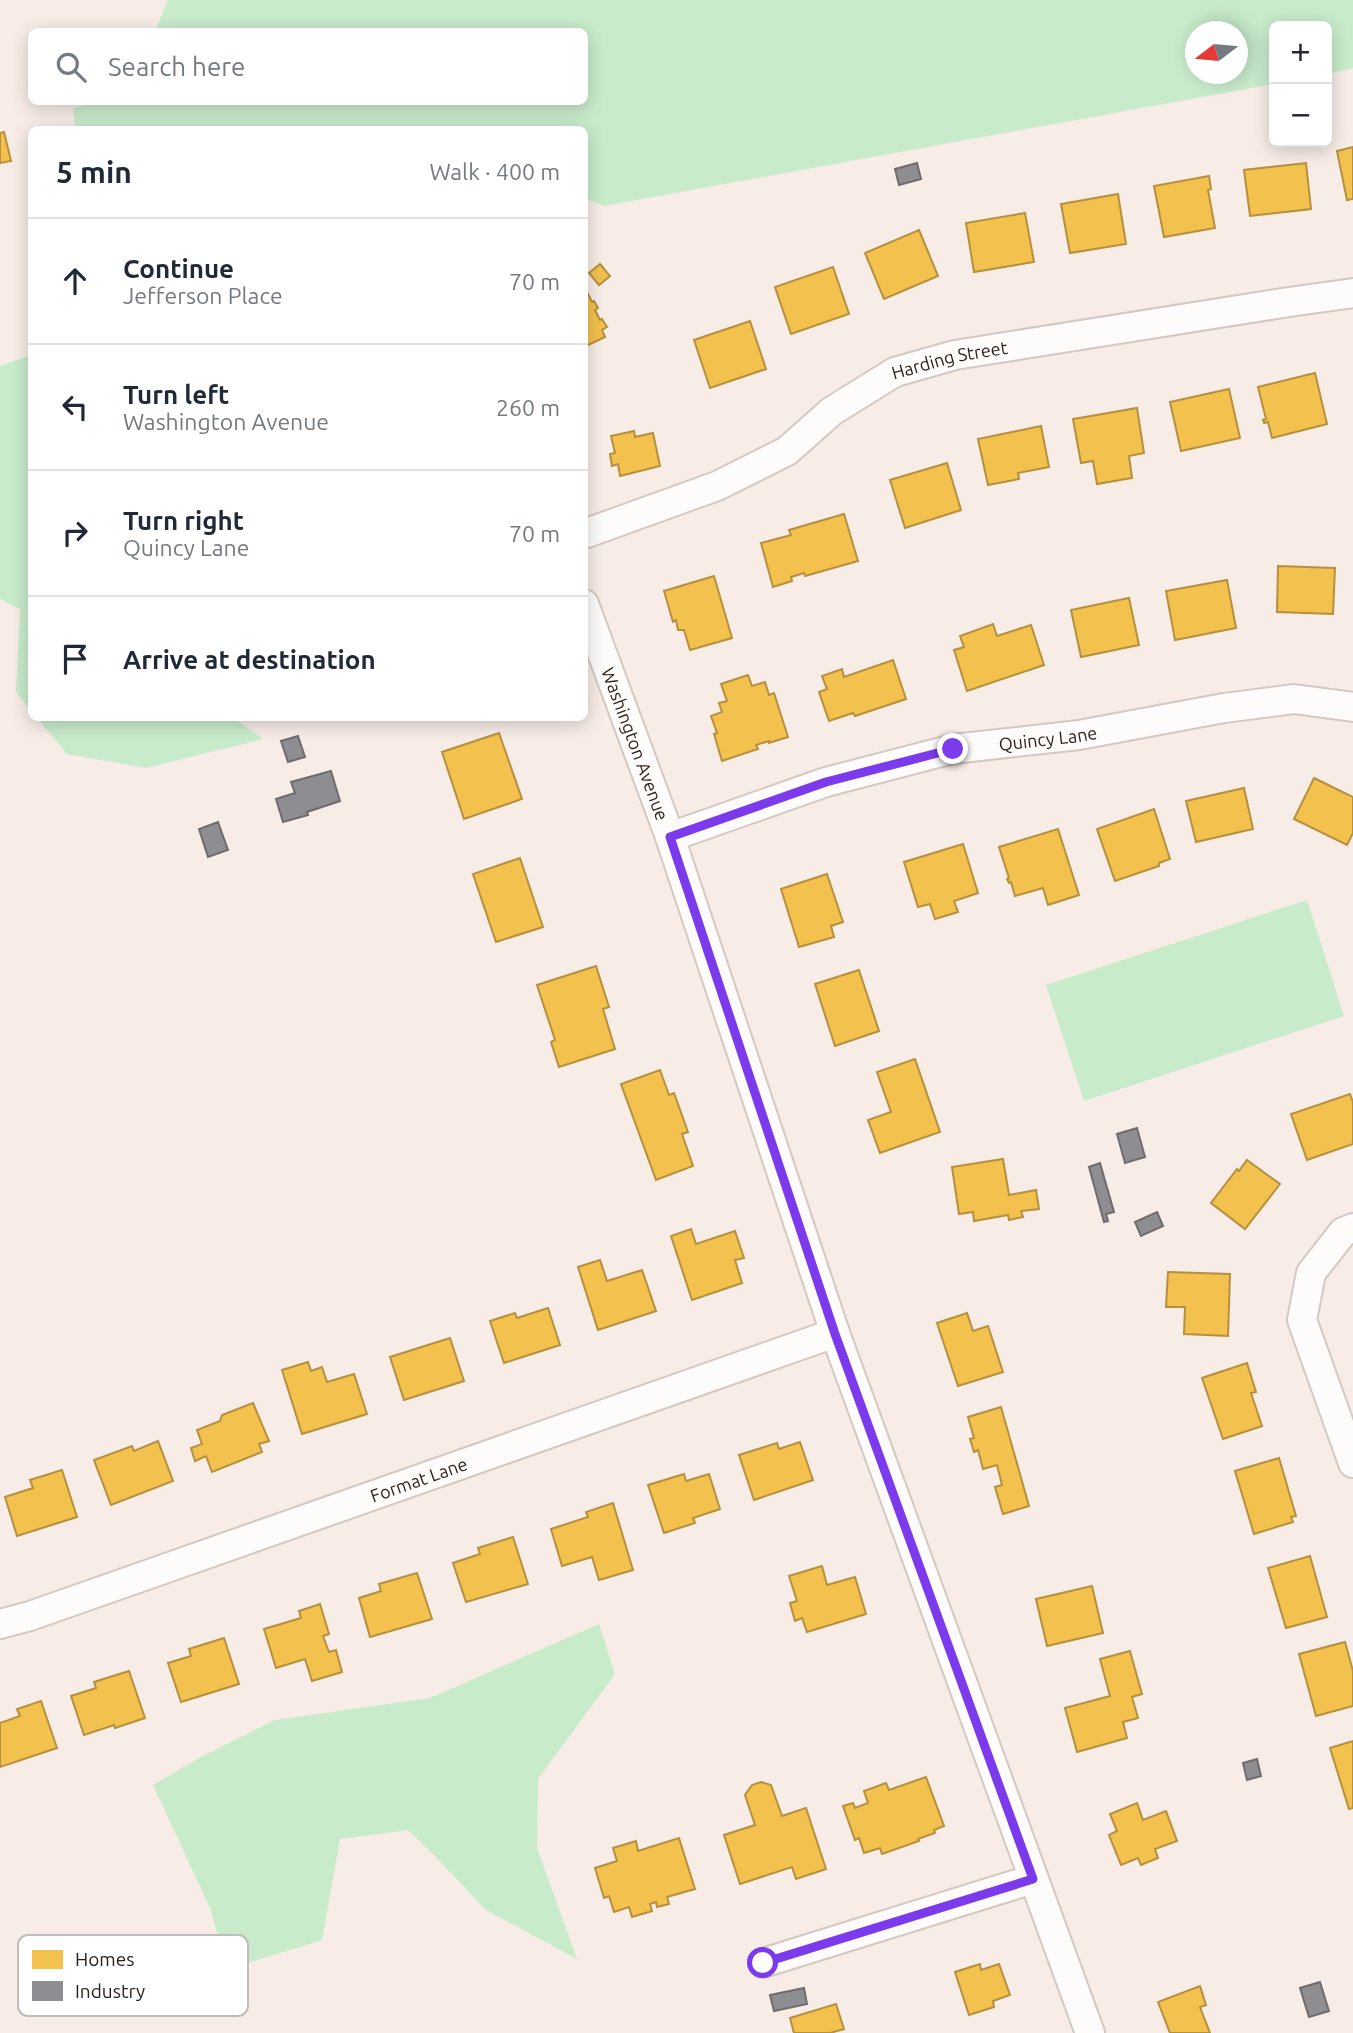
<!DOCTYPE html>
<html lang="en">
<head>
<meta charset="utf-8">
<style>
  body { margin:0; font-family:Ubuntu,sans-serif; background:#f2f2f3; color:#1f2937 }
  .controls { position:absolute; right:21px; top:21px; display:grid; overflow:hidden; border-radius:10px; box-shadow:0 4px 18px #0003 }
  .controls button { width:63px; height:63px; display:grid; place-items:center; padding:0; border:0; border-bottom:2px solid #e0e1e3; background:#fff; color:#1f2937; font:35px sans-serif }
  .compass { position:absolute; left:1185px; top:21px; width:63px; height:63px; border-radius:50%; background:#fff; box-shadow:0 4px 18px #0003; rotate:254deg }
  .stop { position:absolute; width:21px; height:21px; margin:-16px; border:5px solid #7c3aed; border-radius:50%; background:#fff }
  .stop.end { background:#7c3aed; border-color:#fff; box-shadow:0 2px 7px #0008 }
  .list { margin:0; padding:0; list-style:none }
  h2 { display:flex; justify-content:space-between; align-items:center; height:91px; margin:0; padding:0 28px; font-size:30px }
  h2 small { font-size:23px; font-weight:400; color:#747a83 }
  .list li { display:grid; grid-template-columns:46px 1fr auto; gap:21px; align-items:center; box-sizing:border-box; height:126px; padding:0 28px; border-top:2px solid #e0e1e3 }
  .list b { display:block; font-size:26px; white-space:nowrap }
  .list p { margin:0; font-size:23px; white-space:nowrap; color:#747a83 }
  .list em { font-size:23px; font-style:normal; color:#747a83 }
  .icon { flex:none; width:38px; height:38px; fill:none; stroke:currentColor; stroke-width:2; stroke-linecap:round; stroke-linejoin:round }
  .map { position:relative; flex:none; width:1353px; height:2033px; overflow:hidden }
  .search { position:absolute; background:#fff; box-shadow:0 4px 18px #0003; left:28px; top:28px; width:560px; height:77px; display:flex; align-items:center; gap:18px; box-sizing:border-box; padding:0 24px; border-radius:10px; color:#747a83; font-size:26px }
  .panel { position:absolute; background:#fff; box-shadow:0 4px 18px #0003; left:28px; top:126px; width:560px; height:595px; border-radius:10px }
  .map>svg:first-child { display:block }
</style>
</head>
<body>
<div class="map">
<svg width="1353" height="2033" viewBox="0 0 1353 2033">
  <rect width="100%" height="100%" fill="#f7ece6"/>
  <g fill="#c8ebcb" fill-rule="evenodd">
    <path d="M168 0H1353V68L1327 74V26H1274V84L604 206 585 198 584 130 75 129 73 108 100 102H584V32L155 31ZM1196 32H1238V74H1196Z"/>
    <polygon points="31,355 32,355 31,711 16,692 20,609 0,599 0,366"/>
    <polygon points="37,718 234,718 263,739 146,768 67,754"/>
    <polygon points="1307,900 1344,1016 1084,1101 1046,985"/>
    <polygon points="599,1624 615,1674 538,1779 537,1848 577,1959 486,1910 434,1855 408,1830 340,1839 322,1940 228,1969 210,1908 153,1785 201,1757 275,1720 430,1698"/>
  </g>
  <g fill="#f2c14e" stroke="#b6903e" stroke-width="2">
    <polygon points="4,132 11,161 0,163 0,133"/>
    <polygon points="1353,147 1353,199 1347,200 1337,151"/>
    <polygon points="1306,163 1311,209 1250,216 1244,170"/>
    <polygon points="1209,176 1211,189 1208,190 1215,228 1164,237 1154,186"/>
    <polygon points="1118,194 1126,244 1070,253 1061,204"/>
    <polygon points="1025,213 1034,262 974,272 966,223"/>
    <polygon points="919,230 938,276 884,299 865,253"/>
    <polygon points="600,264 610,276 599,285 589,273"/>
    <polygon points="833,267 849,314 791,334 775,287"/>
    <polygon points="584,286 592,302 594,301 598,308 595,310 600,320 602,319 607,327 602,330 605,337 584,347"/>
    <polygon points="750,321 766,369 710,388 694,340"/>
    <polygon points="1315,373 1327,424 1272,438 1268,422 1264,423 1263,420 1266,419 1258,387"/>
    <polygon points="1229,389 1240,438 1181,451 1170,402"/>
    <polygon points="1137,408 1144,453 1129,456 1132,478 1097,484 1093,461 1081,463 1073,419"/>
    <polygon points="1041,426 1049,467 1018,473 1019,479 988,485 978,439"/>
    <polygon points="634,431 635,437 653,433 660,466 620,476 618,464 612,466 610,454 615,453 611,436"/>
    <polygon points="947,463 961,510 905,528 890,480"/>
    <polygon points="844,514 858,561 805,576 804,573 791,577 792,581 773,587 761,543 791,535 789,530"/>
    <polygon points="1278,566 1335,568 1333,614 1277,612"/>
    <polygon points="714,576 732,638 690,650 684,630 678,630 676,620 673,622 664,591"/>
    <polygon points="1227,580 1236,628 1175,640 1166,591"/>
    <polygon points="1129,598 1139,645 1081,657 1071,610"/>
    <polygon points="993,624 997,636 1031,625 1044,665 967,691 954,650 964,647 960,636"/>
    <polygon points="893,660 906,699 855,716 853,713 829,721 819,692 827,689 822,676 842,669 844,677"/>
    <polygon points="748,675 752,686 765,682 769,695 774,693 788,737 769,743 769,741 756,745 758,749 722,761 714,734 717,733 711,716 722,712 719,703 727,701 721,684"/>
    <polygon points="499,733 522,799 464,819 442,752"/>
    <polygon points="1314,778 1353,797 1353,833 1347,845 1294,819"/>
    <polygon points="1244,788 1253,829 1196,842 1186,801"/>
    <polygon points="1154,809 1170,859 1159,863 1159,866 1115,881 1097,829"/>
    <polygon points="1058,829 1079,895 1048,905 1043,888 1015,896 1011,882 1009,883 1007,879 1009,878 999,847"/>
    <polygon points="963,844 978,893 954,901 958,912 935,919 930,904 918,907 904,862"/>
    <polygon points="520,858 543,927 496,942 473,874"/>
    <polygon points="827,874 843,922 831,926 834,937 799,947 781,889"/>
    <polygon points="596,966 609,1007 603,1009 615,1049 559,1067 551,1042 555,1040 537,985"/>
    <polygon points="859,970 879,1031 835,1046 815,984"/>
    <polygon points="915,1059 940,1132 880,1153 868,1120 891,1112 877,1072"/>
    <polygon points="660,1070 669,1095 674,1093 688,1132 682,1134 693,1166 656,1180 621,1084"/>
    <polygon points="1350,1094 1353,1102 1353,1144 1307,1160 1291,1114"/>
    <polygon points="1003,1159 1009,1195 1036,1190 1039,1209 1021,1211 1023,1217 1009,1220 1008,1215 974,1221 973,1212 959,1214 952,1167"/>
    <polygon points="1247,1160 1280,1184 1245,1229 1211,1203 1237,1169 1239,1171"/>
    <polygon points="691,1229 696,1244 735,1231 744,1258 735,1260 742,1283 692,1300 671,1236"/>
    <polygon points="600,1260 607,1281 642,1270 656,1311 598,1330 578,1267"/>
    <polygon points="1168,1272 1230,1274 1228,1336 1184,1334 1185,1307 1166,1307"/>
    <polygon points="548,1308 560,1345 504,1363 490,1321 515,1313 517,1318"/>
    <polygon points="967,1313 973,1331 988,1326 1003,1372 958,1386 937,1323"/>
    <polygon points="450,1338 464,1381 404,1400 390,1357"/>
    <polygon points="308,1362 311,1371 322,1367 327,1382 354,1374 367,1414 302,1434 282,1370"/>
    <polygon points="1247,1363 1256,1392 1251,1393 1262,1426 1223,1439 1202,1378"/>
    <polygon points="253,1403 269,1441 259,1444 262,1452 212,1472 206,1456 195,1461 191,1448 202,1444 197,1430 220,1421 222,1415"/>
    <polygon points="1001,1407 1029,1506 1003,1514 995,1487 1002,1485 997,1465 983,1469 978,1450 974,1452 970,1439 974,1438 968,1417"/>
    <polygon points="158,1441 173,1481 111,1505 94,1460 132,1446 134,1451"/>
    <polygon points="800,1442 813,1480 754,1500 739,1455 777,1443 779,1449"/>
    <polygon points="1279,1458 1296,1516 1291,1517 1293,1522 1254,1534 1235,1471"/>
    <polygon points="62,1470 77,1517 17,1536 5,1497 33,1488 30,1480"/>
    <polygon points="684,1474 686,1481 709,1474 720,1509 693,1518 695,1523 664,1533 648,1485"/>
    <polygon points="613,1503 633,1570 599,1580 592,1557 562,1566 551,1529 588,1517 586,1512"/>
    <polygon points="513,1537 528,1584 466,1602 453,1563 480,1554 478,1548"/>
    <polygon points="1310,1556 1327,1617 1286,1628 1268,1568"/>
    <polygon points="822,1566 827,1585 855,1577 866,1614 807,1632 802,1618 795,1621 790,1603 797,1601 789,1576"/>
    <polygon points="417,1573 432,1619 370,1637 359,1598 381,1591 379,1584"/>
    <polygon points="1092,1586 1103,1633 1047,1646 1036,1599"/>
    <polygon points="320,1604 329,1634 323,1636 329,1652 336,1650 342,1672 312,1681 305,1659 276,1668 264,1629 301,1618 299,1611"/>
    <polygon points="224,1638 239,1684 181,1702 168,1663 191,1656 189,1649"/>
    <polygon points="1345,1642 1353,1671 1353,1706 1316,1716 1299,1654"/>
    <polygon points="1130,1651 1142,1694 1132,1697 1138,1718 1123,1722 1127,1738 1077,1752 1065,1708 1110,1696 1100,1659"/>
    <polygon points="129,1671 145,1718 115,1728 114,1725 84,1735 71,1696 96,1688 94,1682"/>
    <polygon points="41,1701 57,1748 0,1767 0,1723 20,1716 17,1709"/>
    <polygon points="1353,1741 1353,1808 1349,1809 1330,1748"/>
    <polygon points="926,1777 944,1826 934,1830 935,1833 918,1839 919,1841 882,1854 880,1848 864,1853 859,1838 855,1840 843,1806 853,1803 855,1808 868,1803 864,1791 886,1783 889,1790"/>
    <polygon points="761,1782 771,1785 782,1816 806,1808 826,1869 796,1879 792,1867 740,1884 724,1835 755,1825 745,1795 752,1785"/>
    <polygon points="1137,1803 1143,1820 1166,1811 1177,1841 1155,1849 1158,1858 1141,1865 1138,1858 1121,1865 1109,1835 1117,1831 1110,1814"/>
    <polygon points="679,1838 695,1889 667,1897 669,1904 657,1907 656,1902 650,1904 652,1911 632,1917 629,1907 614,1912 609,1896 604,1898 595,1868 617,1861 613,1848 636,1841 638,1851"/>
    <polygon points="980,1964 981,1970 999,1964 1010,1995 993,2001 994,2007 969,2015 955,1972"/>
    <polygon points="1200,1986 1206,2005 1200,2007 1210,2033 1170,2033 1158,2002"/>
    <polygon points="836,2004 844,2029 830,2033 794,2033 790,2018"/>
  </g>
  <g fill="#8d8d92" stroke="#6f6c6d" stroke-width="2">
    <polygon points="917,163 921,179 899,185 895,169"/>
    <polygon points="298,736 305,757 288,762 281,741"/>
    <polygon points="331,771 340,801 307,812 308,815 283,822 276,799 295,793 291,782"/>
    <polygon points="218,822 228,850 208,857 199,829"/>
    <polygon points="1137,1128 1145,1157 1125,1163 1117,1134"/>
    <polygon points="1100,1163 1114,1212 1106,1214 1108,1221 1104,1222 1089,1167"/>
    <polygon points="1157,1212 1163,1226 1141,1236 1135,1222"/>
    <polygon points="1257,1759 1261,1776 1247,1780 1243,1763"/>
    <polygon points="1320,1982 1329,2011 1309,2017 1300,1988"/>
    <polygon points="804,1988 807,2004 774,2011 770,1995"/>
  </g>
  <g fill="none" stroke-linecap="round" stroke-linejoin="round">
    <defs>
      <g id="street">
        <path id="s1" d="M584 534 717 486 787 451 832 411 895 372 955 355 1289 302 1353 293"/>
        <path id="s2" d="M584 604 670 837 835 1333 1090 2033"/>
        <path id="s3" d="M670 837 826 782 953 749 1079 735 1224 708 1294 699 1353 707"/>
        <polyline points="1353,1228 1343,1232 1311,1273 1302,1320 1353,1463"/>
        <path id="s4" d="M0 1624 30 1616 835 1333"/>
        <polyline points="763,1963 1033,1879"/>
      </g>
    </defs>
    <use href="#street" stroke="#d3c8c2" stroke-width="32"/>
    <use href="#street" stroke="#fefcfb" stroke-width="28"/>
  </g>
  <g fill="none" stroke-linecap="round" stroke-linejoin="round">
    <polyline stroke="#7c3aed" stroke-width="9" points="763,1963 1033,1879 835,1334 670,837 826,782 953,749"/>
  </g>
  <g text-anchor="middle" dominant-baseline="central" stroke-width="7" stroke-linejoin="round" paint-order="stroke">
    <g font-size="18" fill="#2a1e18" stroke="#fff">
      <text stroke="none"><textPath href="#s1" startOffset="410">Harding Street</textPath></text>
      <text stroke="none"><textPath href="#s3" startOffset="392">Quincy Lane</textPath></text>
      <text stroke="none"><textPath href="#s2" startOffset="149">Washington Avenue</textPath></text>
      <text stroke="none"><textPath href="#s4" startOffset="443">Format Lane</textPath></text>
    </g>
  </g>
  <rect x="18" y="1935" width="230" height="81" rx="10" fill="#fff" stroke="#bfbcba" stroke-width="2"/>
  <rect x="32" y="1950" width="31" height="19" fill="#f2c14e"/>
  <rect x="32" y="1981" width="31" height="20" fill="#8d8d92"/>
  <g font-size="19" fill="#2a1e18">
    <text x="75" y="1966">Homes</text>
    <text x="75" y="1998">Industry</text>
  </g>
</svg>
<div class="controls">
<button>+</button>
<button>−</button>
</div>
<svg class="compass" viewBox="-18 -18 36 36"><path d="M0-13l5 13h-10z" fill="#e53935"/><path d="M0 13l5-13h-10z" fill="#747a83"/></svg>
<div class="stop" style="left:763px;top:1963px"></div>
<div class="stop end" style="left:953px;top:749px"></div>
<div class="search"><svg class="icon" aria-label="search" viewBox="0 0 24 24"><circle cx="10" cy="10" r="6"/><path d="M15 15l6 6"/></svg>Search here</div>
<section class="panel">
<h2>5 min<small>Walk · 400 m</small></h2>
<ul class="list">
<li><svg class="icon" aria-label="ahead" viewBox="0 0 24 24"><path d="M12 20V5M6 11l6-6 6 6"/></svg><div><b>Continue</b><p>Jefferson Place</p></div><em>70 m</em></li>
<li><svg class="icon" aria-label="left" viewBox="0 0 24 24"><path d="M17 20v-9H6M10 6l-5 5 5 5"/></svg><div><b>Turn left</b><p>Washington Avenue</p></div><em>260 m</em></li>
<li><svg class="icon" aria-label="right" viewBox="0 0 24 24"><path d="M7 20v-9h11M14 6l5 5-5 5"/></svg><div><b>Turn right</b><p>Quincy Lane</p></div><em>70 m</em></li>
<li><svg class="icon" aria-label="arrive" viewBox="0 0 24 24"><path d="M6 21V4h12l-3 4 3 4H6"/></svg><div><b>Arrive at destination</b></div></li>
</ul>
</section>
</div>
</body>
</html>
